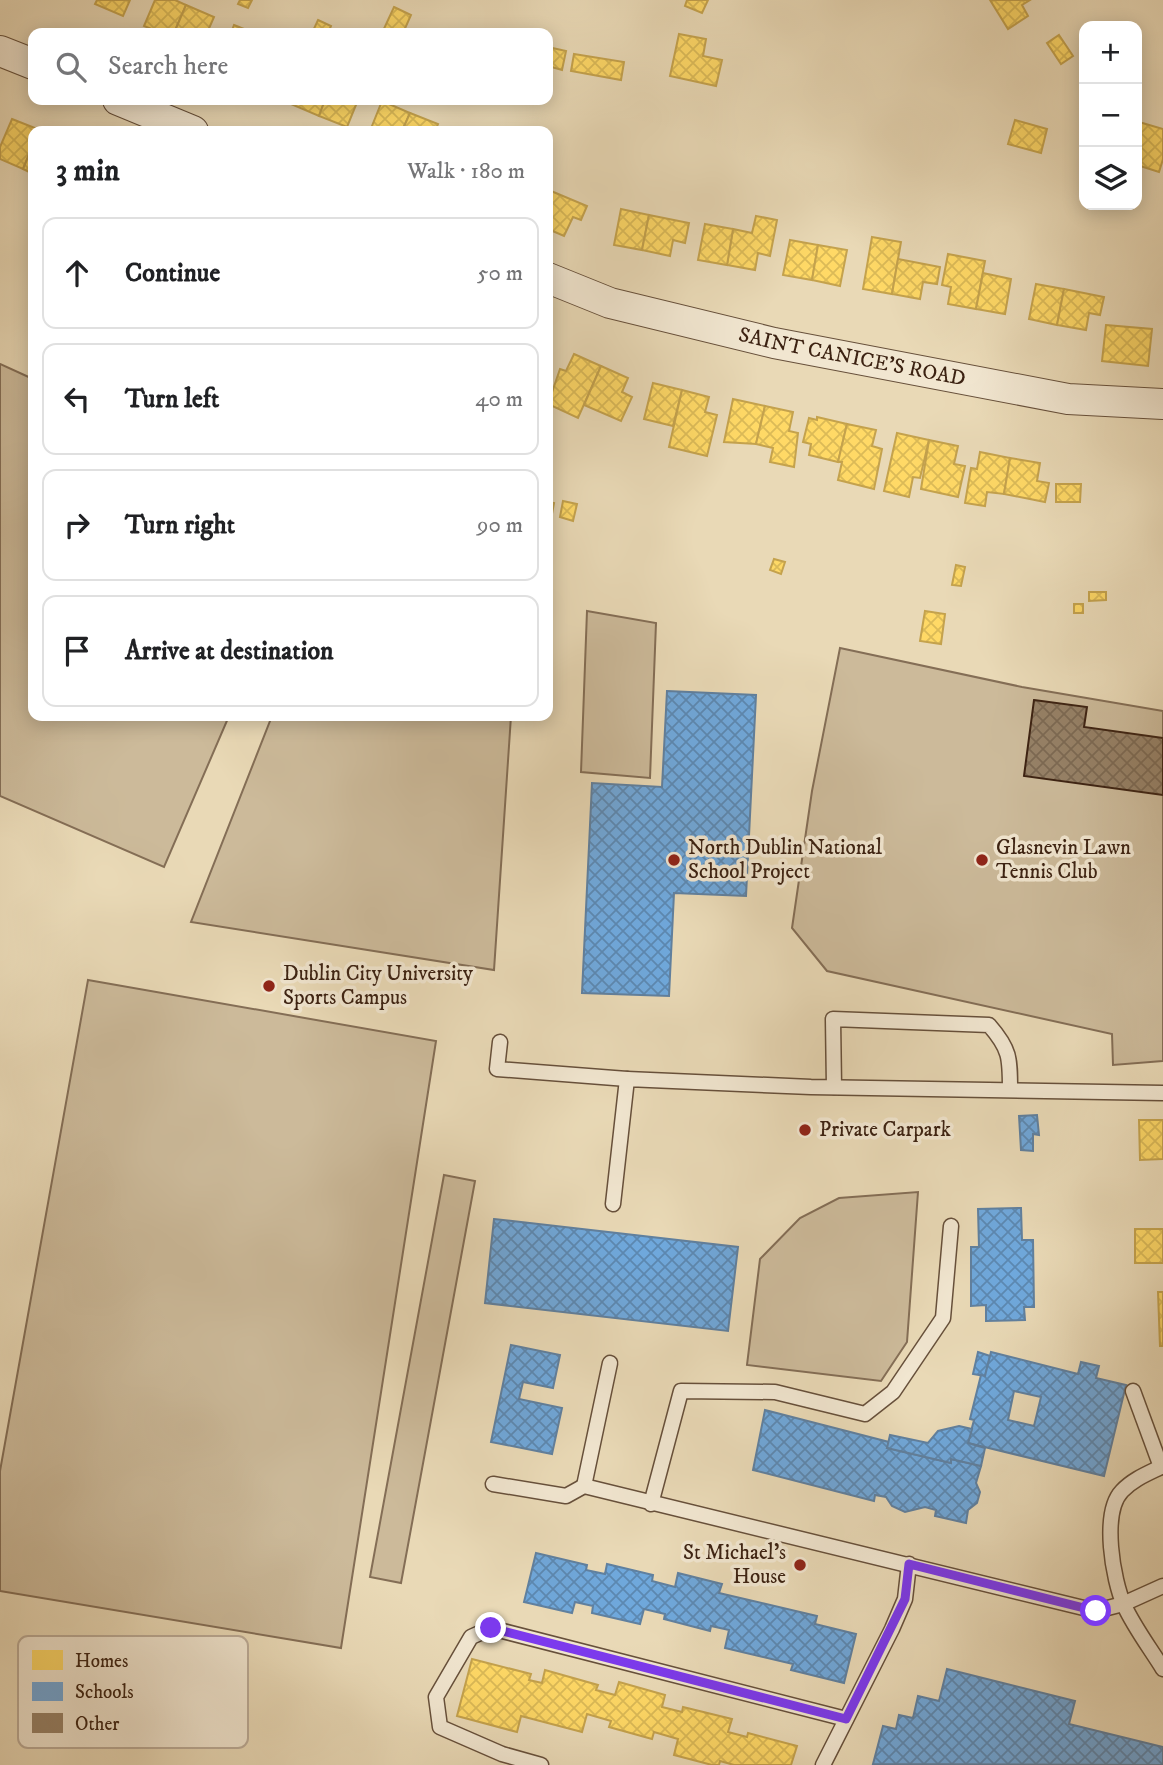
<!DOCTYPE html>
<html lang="en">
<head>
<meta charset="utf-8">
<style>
  body { margin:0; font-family:"IM FELL DW Pica",serif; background:#f2f2f2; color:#202124 }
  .controls { position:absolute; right:21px; top:21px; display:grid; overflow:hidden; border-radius:14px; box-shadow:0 4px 18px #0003 }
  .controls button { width:63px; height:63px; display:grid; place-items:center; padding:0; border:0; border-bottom:2px solid #e0e0e0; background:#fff; color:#202124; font:35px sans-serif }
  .stop { position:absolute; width:21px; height:21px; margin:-16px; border:5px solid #7c3aed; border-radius:50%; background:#fff }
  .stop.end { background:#7c3aed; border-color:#fff; box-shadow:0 2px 7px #0008 }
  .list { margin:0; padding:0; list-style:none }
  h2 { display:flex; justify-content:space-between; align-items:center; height:91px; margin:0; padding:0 28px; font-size:30px }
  h2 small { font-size:23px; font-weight:400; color:#757577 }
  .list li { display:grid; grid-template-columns:46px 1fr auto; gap:21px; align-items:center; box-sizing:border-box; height:112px; margin:0 14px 14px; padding:0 14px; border:2px solid #e0e0e0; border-radius:14px }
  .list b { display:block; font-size:26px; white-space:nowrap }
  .list em { font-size:23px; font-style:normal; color:#757577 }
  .icon { flex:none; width:38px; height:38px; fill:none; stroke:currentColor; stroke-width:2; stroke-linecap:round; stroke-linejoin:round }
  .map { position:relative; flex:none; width:1163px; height:1765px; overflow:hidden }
  .search { position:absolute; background:#fff; box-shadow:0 4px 18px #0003; left:28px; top:28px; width:525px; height:77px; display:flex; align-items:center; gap:18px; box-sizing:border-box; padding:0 24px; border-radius:14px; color:#757577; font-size:26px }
  .panel { position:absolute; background:#fff; box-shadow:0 4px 18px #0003; left:28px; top:126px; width:525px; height:595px; border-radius:14px }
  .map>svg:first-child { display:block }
</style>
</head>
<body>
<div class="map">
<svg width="1163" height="1765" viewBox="0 0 1163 1765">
  <defs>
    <pattern id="homes-cross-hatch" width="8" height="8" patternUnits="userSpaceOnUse" patternTransform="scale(1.75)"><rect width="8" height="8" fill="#ffd966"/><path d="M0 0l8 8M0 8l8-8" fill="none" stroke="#dbba57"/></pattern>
    <pattern id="schools-cross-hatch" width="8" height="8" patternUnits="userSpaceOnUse" patternTransform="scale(1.75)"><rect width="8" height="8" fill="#6fa8dc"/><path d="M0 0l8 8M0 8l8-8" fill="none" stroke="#5c88b1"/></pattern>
    <pattern id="building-cross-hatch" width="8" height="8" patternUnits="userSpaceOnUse" patternTransform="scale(1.75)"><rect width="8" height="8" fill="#968167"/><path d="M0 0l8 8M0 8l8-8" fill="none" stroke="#7c6953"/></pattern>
  </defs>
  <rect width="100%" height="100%" fill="#e9d9b6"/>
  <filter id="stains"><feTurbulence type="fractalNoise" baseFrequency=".00286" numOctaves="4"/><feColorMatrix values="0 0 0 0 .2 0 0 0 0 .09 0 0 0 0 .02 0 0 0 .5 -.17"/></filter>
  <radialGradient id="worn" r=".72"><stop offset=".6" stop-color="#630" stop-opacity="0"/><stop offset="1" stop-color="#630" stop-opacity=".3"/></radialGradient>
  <g fill="#ccba9a" stroke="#846e56" stroke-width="2">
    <polygon points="0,364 33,379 33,716 229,716 164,867 0,796"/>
    <polygon points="587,611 656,623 650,778 581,772"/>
    <polygon points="840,648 1022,687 1163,711 1163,1061 1113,1065 1112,1034 827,971 792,928 812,791"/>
    <polygon points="272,716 511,716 494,970 191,922"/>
    <polygon points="88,980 436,1041 341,1648 0,1591 0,1471"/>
    <polygon points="444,1175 475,1181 401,1583 370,1577"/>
    <polygon points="918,1192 907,1342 881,1381 747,1365 760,1259 800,1218 839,1198"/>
  </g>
  <g fill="url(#homes-cross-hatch)" stroke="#c4a24d" stroke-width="2">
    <polygon points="97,0 130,0 123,16 95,4"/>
    <polygon points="155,0 175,0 186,5 174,33 161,33 144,26"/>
    <polygon points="240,0 252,0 248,8 238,4"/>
    <polygon points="687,0 708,0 702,13 685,6"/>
    <polygon points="990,0 1030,0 1022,5 1028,16 1008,29"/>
    <polygon points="186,5 214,17 207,33 174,33"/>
    <polygon points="394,7 411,15 403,33 382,33"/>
    <polygon points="318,20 331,26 328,33 312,33"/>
    <polygon points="234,25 254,33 231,33"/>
    <polygon points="679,34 706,39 703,56 722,60 716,86 670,76"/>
    <polygon points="1059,35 1073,56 1061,64 1047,43"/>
    <polygon points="548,47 566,51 562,70 548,66"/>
    <polygon points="574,54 624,62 621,80 571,71"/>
    <polygon points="293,100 325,100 319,116 291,104"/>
    <polygon points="325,100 358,100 347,127 319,116"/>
    <polygon points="382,101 410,113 402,131 370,131"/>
    <polygon points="410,113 438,124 435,131 402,131"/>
    <polygon points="12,119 40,130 33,131 33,145 23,169 0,159 0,147"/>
    <polygon points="1015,120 1047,129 1041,153 1008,144"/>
    <polygon points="1139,122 1163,129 1163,159 1159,172 1137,165"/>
    <polygon points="33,145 33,174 23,169"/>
    <polygon points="551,191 587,206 581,220 573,217 564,236 548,229 548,197"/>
    <polygon points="621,209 649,215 642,250 614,245"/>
    <polygon points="649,215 689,223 685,243 673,240 670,256 642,250"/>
    <polygon points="756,216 777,220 770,256 758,253 755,270 727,265 733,229 752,233"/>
    <polygon points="705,224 733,229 727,265 698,260"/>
    <polygon points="872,237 901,242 892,294 863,289"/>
    <polygon points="790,240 818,245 812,280 783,275"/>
    <polygon points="818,245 847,250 840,286 812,280"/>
    <polygon points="948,254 985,261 976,309 948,304 951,287 942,285"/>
    <polygon points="898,259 940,267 937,284 923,282 920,299 892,294"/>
    <polygon points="983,273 1011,279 1005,314 976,309"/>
    <polygon points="1036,284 1064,289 1057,325 1029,319"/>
    <polygon points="1064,289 1104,297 1100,315 1089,313 1086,330 1057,325"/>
    <polygon points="1106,325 1152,329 1148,366 1102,361"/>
    <polygon points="574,354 601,366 578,418 548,404 560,369 566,371"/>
    <polygon points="601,366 628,378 622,392 632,397 621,421 584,405"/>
    <polygon points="653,383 682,390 673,426 644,419"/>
    <polygon points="682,390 709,397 705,412 717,415 707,456 669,447"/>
    <polygon points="733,399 765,406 756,444 724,442"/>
    <polygon points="765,406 793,412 789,431 798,433 794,467 770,462 773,448 756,444"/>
    <polygon points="817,417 847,424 838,462 809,455 811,444 803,442 809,418 817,420"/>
    <polygon points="847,424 876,430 872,446 882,449 874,489 838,480 842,462 838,462"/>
    <polygon points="897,433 929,440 920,478 913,477 909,497 884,491"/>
    <polygon points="929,440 958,446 954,464 965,466 958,497 921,489"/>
    <polygon points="980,452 1010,458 1004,494 987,492 985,506 965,503 971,468 977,469"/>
    <polygon points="1010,458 1040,463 1037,481 1049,483 1045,502 1004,494"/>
    <polygon points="1056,484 1081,484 1080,502 1056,502"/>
    <polygon points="563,501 577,504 573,521 560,517"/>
    <polygon points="548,502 554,503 552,514 548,514"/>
    <polygon points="774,559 785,562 781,574 770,570"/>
    <polygon points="956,565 965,567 961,586 952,585"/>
    <polygon points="1089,592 1106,592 1106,600 1089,601"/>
    <rect x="1074" y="604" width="9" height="9"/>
    <polygon points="925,611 945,614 941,644 920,641"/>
    <polygon points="1139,1120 1163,1120 1163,1159 1140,1160"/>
    <rect x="1135" y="1229" width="28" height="34"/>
    <polygon points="1158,1292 1163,1292 1163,1346 1160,1346"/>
    <polygon points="472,1659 531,1674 529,1680 542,1683 545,1670 598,1685 596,1690 615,1695 619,1682 665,1695 662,1707 682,1712 683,1707 732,1719 728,1732 747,1737 748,1733 797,1746 791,1765 734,1765 720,1761 719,1765 712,1765 674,1755 678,1739 654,1732 652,1739 609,1727 611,1721 587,1714 582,1732 521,1716 517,1732 457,1716"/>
  </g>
  <g fill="url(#schools-cross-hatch)" stroke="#60809f" stroke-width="2" fill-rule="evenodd">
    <polygon points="667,691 756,695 746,896 674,893 669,996 582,993 592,783 662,787"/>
    <polygon points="1037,1115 1039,1135 1033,1134 1033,1151 1021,1150 1019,1116"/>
    <polygon points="1021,1208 1022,1240 1033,1240 1034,1307 1024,1307 1025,1320 986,1321 986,1305 971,1306 971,1247 979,1247 978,1209"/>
    <polygon points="494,1219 738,1247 728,1331 485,1303"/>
    <polygon points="511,1345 560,1355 553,1388 523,1382 519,1399 562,1408 552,1454 491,1442"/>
    <polygon points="978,1352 990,1356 985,1376 973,1374"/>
    <path d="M991 1352 1078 1374 1081 1362 1099 1366 1096 1378 1126 1385 1104 1476 968 1443 974 1420 970 1419 981 1375 985 1376ZM1014 1391 1041 1397 1034 1426 1008 1420Z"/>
    <polygon points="765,1410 889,1442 887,1448 951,1463 951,1459 981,1466 976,1483 980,1492 977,1503 968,1510 966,1523 935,1516 936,1510 925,1507 905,1512 892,1506 886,1497 875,1495 874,1501 753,1470"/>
    <polygon points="959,1426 972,1429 968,1443 985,1448 981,1466 951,1459 951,1463 887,1448 890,1435 928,1443 938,1431"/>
    <polygon points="536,1553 587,1565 586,1570 605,1574 607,1564 653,1575 652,1581 675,1587 678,1573 722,1584 719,1593 817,1616 815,1624 856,1634 844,1683 791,1670 793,1664 725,1648 729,1630 711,1626 710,1631 664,1619 665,1614 644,1609 640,1624 592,1613 593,1606 575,1602 572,1613 524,1602"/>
    <polygon points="947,1669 1075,1701 1069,1724 1163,1747 1163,1765 873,1764 883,1726 896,1729 899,1715 913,1718 918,1696 939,1701"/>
  </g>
  <polygon fill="url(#building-cross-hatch)" stroke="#3c2212" stroke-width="2" points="1034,700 1087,707 1084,727 1163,738 1163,795 1024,776"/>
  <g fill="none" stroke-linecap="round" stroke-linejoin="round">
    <defs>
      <g id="service">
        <polyline points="500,1042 497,1069 627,1079"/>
        <path d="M834 1087 833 1019 989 1025C1010 1049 1010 1058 1010 1089"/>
        <polyline points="613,1204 627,1079 811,1087 1163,1093"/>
        <polyline points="1133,1391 1161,1467"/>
        <path d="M1163 1466C1149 1473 1133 1479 1122 1491 1101 1513 1113 1580 1124 1605 1134 1627 1150 1648 1163 1669"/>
        <polyline points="493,1484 566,1496 584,1486 1096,1611 1123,1604 1163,1586"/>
        <polyline points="584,1486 610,1363"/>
        <polyline points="651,1504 681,1391 775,1392 865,1414 893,1392 943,1318 951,1226"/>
        <polyline points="541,1765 502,1754 440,1727 436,1697 471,1637 491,1628 846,1719"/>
        <polyline points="823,1765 892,1629 905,1599 909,1564"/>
      </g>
      <g id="minor">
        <polyline points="0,51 33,64"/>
        <polyline points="118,100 193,131"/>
        <path id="s1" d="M548 278 610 303 774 343 1068 399 1163 404"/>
      </g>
    </defs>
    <use href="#service" stroke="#67503b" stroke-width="17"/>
    <use href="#minor" stroke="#67503b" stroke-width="32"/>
    <use href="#service" stroke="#f1e6d0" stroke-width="14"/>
    <use href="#minor" stroke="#f1e6d0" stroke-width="30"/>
  </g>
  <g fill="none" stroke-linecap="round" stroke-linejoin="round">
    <polyline stroke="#7c3aed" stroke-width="9" points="491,1628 846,1719 905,1599 909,1564 1096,1611"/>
  </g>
  <g fill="#8f2418" stroke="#f1e6d0" stroke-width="2.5">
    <circle cx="674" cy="860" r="7"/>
    <circle cx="982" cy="860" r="7"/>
    <circle cx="269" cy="986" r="7"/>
    <circle cx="805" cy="1130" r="7"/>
    <circle cx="800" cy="1565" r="7"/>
  </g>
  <g text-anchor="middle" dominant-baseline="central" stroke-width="7" stroke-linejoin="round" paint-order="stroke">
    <g font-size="21" fill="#3c2212" stroke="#f1e6d0">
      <text stroke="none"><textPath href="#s1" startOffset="315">SAINT CANICE'S ROAD</textPath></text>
    </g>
    <g font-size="21" fill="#3c2212" stroke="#f1e6d0" text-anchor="start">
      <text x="688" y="848">North Dublin National<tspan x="688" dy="24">School Project</tspan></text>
      <text x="996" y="848">Glasnevin Lawn<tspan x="996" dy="24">Tennis Club</tspan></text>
      <text x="283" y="974">Dublin City University<tspan x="283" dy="24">Sports Campus</tspan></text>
      <text x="819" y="1130">Private Carpark</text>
      <text x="786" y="1553" text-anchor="end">St Michael's<tspan x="786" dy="24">House</tspan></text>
    </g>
  </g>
  <rect x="18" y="1636" width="230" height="112" rx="10" fill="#f1e6d0" stroke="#bbab97" stroke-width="2"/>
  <rect x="32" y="1650" width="31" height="20" fill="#ffd966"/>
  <rect x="32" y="1682" width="31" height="19" fill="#6fa8dc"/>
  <rect x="32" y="1713" width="31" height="20" fill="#968167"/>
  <g font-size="19" fill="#3c2212">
    <text x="75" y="1667">Homes</text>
    <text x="75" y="1698">Schools</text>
    <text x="75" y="1730">Other</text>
  </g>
  <rect width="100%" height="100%" filter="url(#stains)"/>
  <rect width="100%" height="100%" fill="url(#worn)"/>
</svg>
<div class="controls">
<button>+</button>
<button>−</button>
<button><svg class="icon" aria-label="layers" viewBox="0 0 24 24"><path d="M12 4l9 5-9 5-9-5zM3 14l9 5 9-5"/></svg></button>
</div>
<div class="stop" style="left:1096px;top:1611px"></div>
<div class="stop end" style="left:491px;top:1628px"></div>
<div class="search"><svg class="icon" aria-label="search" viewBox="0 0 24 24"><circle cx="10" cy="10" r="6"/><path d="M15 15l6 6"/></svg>Search here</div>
<section class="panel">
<h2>3 min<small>Walk · 180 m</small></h2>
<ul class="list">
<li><svg class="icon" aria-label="ahead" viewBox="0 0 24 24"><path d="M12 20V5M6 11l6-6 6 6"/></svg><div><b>Continue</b></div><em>50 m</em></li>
<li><svg class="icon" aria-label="left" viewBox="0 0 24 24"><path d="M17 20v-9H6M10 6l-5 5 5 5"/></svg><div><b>Turn left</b></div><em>40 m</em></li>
<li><svg class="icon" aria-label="right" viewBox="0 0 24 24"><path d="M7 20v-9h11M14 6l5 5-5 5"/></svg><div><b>Turn right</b></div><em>90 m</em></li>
<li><svg class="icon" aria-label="arrive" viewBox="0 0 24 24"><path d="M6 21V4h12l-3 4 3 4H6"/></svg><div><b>Arrive at destination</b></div></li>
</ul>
</section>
</div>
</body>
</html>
